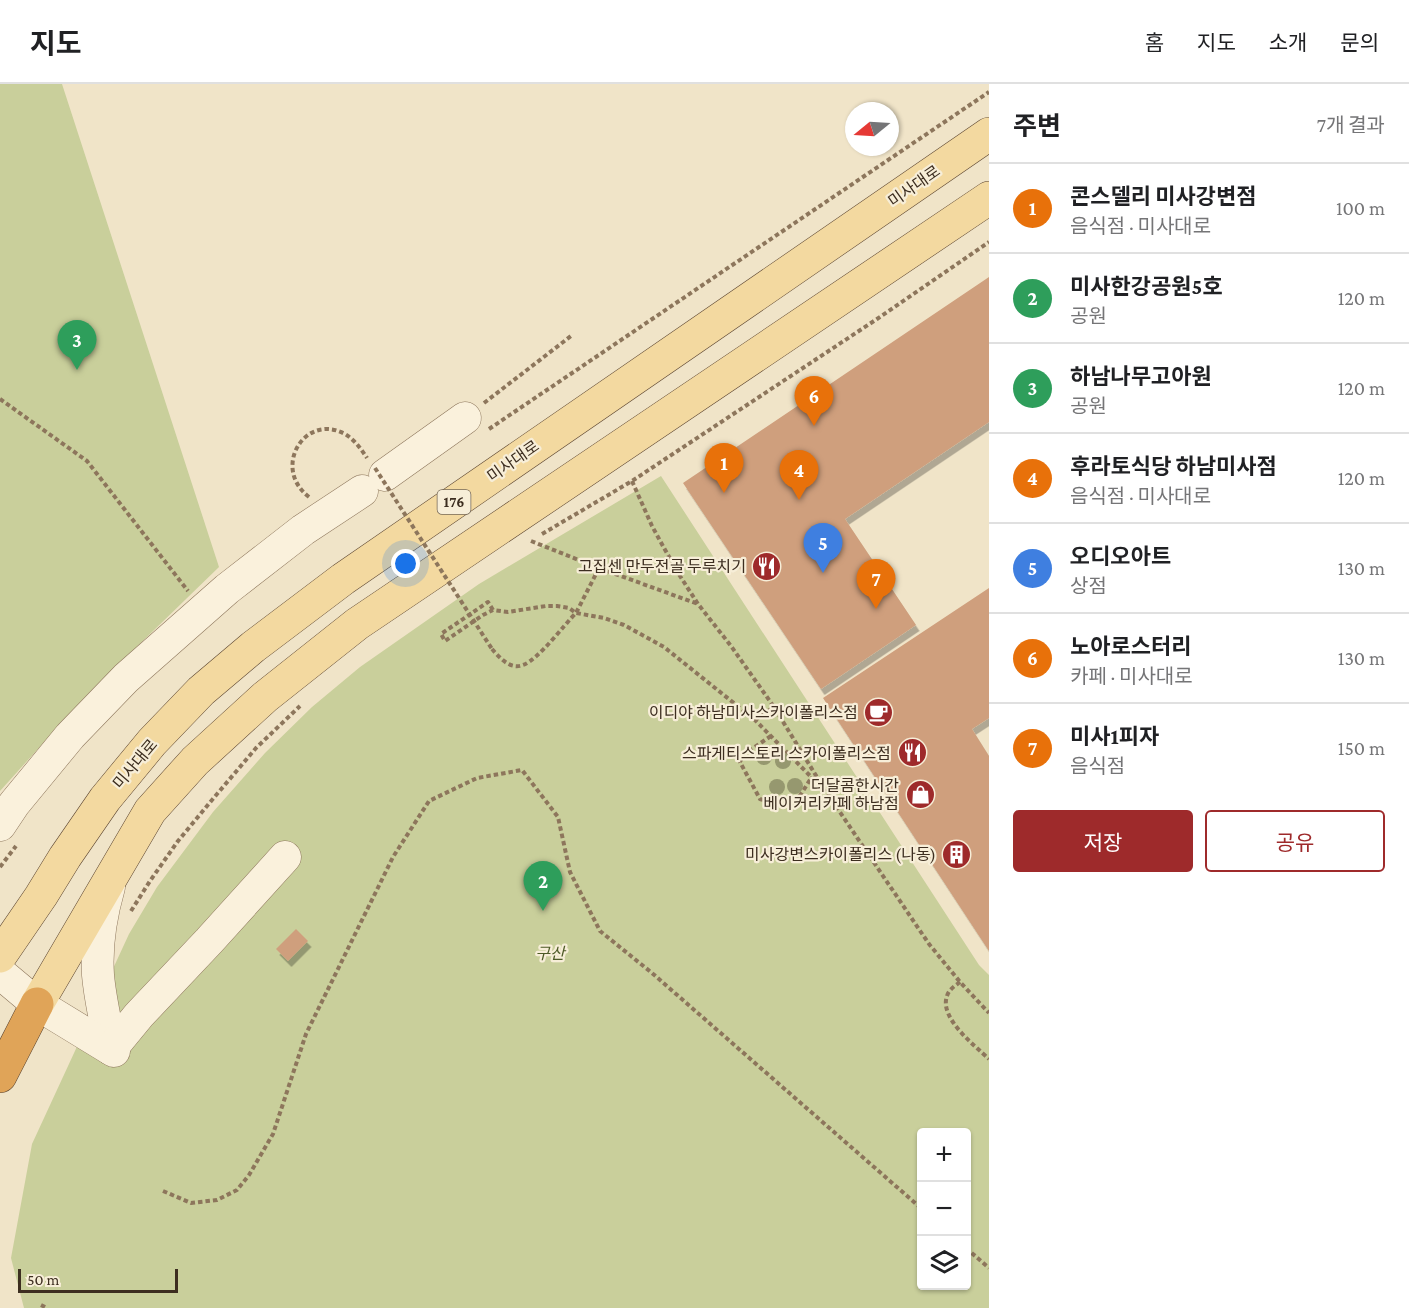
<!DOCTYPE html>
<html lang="ko">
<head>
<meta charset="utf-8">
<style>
  body { margin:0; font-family:"Crimson Pro","Noto Sans KR",serif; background:#f2f2f2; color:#202124 }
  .controls { position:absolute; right:18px; bottom:18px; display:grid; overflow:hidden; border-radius:6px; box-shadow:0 2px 4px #0004 }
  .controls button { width:54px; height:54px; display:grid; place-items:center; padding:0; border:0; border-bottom:2px solid #e0e0e0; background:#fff; color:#202124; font:30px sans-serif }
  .compass { position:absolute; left:845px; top:18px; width:54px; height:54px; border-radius:50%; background:#fff; box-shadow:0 2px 4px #0004; rotate:252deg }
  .scale { position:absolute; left:18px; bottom:15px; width:160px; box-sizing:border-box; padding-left:6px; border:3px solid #3d2e20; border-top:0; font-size:16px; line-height:21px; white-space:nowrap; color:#3d2e20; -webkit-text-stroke:4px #f7eed8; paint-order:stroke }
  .you { position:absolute; left:406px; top:480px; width:21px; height:21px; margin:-15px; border:4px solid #fff; border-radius:50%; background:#1a73e8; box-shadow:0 0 0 9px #1a73e833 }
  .badge { display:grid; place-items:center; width:39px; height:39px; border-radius:50%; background:#9e2a2b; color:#fff; font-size:20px; font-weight:700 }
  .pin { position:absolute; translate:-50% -50px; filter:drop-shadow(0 2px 3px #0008) }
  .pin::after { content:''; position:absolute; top:32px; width:21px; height:18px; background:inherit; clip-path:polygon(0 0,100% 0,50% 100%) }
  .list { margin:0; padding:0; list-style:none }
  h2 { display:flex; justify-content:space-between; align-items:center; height:78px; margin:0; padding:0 24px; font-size:26px }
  h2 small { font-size:20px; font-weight:400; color:#757577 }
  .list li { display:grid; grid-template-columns:39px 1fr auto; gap:18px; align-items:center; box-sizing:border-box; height:90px; padding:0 24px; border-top:2px solid #e0e0e0 }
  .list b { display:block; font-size:22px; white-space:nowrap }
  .list p { margin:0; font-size:20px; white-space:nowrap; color:#757577 }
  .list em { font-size:20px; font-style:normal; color:#757577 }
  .actions { display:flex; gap:12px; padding:18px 24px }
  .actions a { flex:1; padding:14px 0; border:2px solid #9e2a2b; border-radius:6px; text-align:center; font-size:21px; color:#9e2a2b }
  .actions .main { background:#9e2a2b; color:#fff }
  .icon { flex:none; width:33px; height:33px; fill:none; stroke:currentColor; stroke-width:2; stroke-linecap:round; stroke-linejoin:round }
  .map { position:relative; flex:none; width:989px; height:1224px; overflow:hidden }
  header { display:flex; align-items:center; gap:36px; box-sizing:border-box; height:84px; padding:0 30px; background:#fff; border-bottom:2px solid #e0e0e0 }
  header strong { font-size:28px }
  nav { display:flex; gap:33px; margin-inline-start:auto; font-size:21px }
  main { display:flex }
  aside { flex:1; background:#fff }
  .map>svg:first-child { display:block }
</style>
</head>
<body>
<header>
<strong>지도</strong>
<nav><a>홈</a><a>지도</a><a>소개</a><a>문의</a></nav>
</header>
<main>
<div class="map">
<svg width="989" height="1224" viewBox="0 0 989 1224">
  <defs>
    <filter id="shadow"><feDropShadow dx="3.5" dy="6" stdDeviation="0" flood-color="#0004"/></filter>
  </defs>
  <rect width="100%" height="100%" fill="#f0e4c8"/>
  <g fill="#c9cf9b" fill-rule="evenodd">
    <polygon points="0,0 62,0 219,483 83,615 0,707"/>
    <path d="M661 392 979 881 989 891V1224H24L11 1174 32 1060 129 850 157 803 213 728 265 669 312 623 360 583 479 500ZM922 1048H966V1202H922Z"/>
  </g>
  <g fill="#cf9f7d" filter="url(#shadow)">
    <polygon points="989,193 989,338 845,435 916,541 821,605 683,399"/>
    <polygon points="989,504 989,634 972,645 989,672 989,867 823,614"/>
    <polygon points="296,845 308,857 288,877 276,865"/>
  </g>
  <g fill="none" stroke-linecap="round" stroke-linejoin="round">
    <defs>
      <g id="minor">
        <polyline points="385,391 465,334"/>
        <polyline points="0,741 14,720 70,652 126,594 227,505 303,446 362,407"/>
        <path d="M109 803C101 831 96 861 98 891 100 915 106 940 111 965"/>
        <polyline points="0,889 37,920 114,967"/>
        <polyline points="111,965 139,931 209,857 285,773"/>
      </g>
      <g id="major">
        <polyline points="0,872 41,812 65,773 105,715 152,658 201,607 253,563 343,495 989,50"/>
        <polyline points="37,920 150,727 195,677 265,613 357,540 989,114"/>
      </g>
      <polyline id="highway" points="0,992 37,920"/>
    </defs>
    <use href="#minor" stroke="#8d765c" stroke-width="33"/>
    <use href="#major" stroke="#5b4430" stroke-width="34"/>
    <use href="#highway" stroke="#5b4430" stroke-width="34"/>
    <g stroke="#8d765c" stroke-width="4" stroke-dasharray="4.5 3" stroke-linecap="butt">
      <polyline points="0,315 87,377 188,507"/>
      <polyline points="484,319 571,252"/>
      <polyline points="489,345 989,8"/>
      <polyline points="632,397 652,442 664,464 680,492 698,520 731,562 774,623 823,703"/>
      <path d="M309 413C271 384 305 328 345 350 355 356 361 365 367 374"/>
      <polyline points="542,450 632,397 877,235 989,158"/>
      <polyline points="531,457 599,484 698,520"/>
      <polyline points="493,526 488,518 441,550 445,557 483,531 493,526 508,528 546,522 557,522 569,524 576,529 599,484"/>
      <path d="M492 565C500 574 510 586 523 581 538 576 564 541 576 529L604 534 624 541 664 563 755 636 827 709 929 860 960 898 989 929"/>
      <polyline points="755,636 774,623"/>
      <path d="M771 652 743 671 740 678 760 715C768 717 777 722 785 722 797 722 805 702 812 693"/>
      <polyline points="0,783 16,762"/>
      <polyline points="131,827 150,797 178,757 212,716 256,664 300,622"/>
      <path d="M960 898C955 902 949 905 947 912 939 934 974 961 989 975"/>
      <polyline points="163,1107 191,1119 217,1116 237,1106 249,1091 273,1050 306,950 393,773 429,717 477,694 522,686 558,733 570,788 600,847 652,889 922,1125"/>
      <polyline points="966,1164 989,1184"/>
      <polyline points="41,1221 47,1224"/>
    </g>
    <use href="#minor" stroke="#faf1dc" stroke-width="32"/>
    <use href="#major" stroke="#f3d9a0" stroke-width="33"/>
    <use href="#highway" stroke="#e0a458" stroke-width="33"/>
    <polyline stroke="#8d765c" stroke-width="4" stroke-dasharray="4.5 3" stroke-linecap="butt" points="375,384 492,565"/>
  </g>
  <g fill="#96986f">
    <circle cx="764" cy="673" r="8"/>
    <circle cx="783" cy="677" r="8"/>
    <circle cx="795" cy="702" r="8"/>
    <circle cx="777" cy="703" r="8"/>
  </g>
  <defs>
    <symbol id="restaurant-disc" viewBox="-11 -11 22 22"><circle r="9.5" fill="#9e2a2b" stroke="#f7eed8"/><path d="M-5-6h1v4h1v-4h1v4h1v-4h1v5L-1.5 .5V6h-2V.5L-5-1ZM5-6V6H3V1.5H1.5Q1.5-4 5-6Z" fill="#fff"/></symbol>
    <symbol id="cafe-disc" viewBox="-11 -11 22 22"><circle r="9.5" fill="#9e2a2b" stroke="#f7eed8"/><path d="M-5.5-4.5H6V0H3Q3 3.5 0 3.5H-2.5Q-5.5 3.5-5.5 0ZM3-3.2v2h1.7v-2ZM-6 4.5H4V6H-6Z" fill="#fff"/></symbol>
    <symbol id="shop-disc" viewBox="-11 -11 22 22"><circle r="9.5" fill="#9e2a2b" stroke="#f7eed8"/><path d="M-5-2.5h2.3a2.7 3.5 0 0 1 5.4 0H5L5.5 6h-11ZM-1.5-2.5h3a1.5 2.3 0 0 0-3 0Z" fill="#fff"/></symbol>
    <symbol id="building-disc" viewBox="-11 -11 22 22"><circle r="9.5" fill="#9e2a2b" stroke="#f7eed8"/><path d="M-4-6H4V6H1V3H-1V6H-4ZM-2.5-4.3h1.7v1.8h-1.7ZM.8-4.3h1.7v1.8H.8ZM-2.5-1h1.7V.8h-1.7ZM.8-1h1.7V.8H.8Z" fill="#fff"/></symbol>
  </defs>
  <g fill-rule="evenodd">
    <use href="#restaurant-disc" x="750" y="466" width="33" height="33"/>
    <use href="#cafe-disc" x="862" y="612" width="33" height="33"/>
    <use href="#restaurant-disc" x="896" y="652" width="33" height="33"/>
    <use href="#shop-disc" x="904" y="694" width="33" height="33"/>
    <use href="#building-disc" x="940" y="754" width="33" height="33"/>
  </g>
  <g text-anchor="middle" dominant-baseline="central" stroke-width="4.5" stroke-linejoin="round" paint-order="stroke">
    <rect fill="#f7eed8" stroke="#756857" stroke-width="1.5" x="437.5" y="406" width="33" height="24" rx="4.5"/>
    <g font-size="15" font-weight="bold" fill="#3d2e20">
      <text x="454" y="418">176</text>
    </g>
    <g font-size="16" fill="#3d2e20" stroke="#f7eed8">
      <text transform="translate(914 102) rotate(-35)">미사대로</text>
      <text transform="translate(513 377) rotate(-35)">미사대로</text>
      <text transform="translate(135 680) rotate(-50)">미사대로</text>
    </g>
    <g font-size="16" fill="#3d2e20" stroke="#f7eed8" text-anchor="end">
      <text x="746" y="482">고집센 만두전골 두루치기</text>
      <text x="858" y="628">이디야 하남미사스카이폴리스점</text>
      <text x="891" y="669">스파게티스토리 스카이폴리스점</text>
      <text x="899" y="701">더달콤한시간<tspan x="899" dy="18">베이커리카페 하남점</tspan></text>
      <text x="936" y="770">미사강변스카이폴리스 (나동)</text>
    </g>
    <g font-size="16" font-style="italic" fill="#4d5a26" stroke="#f7eed8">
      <text x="550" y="869">구산</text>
    </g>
  </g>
</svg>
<div class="controls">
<button>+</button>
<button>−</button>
<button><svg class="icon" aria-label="layers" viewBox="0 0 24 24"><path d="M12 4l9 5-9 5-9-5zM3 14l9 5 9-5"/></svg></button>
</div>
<svg class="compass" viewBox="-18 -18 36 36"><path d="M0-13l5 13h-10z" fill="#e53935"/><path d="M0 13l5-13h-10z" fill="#757577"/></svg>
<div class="scale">50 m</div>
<div class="you"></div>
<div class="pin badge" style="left:724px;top:409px;background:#e8710a">1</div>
<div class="pin badge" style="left:543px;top:827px;background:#2e9e5b">2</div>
<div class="pin badge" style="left:77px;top:286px;background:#2e9e5b">3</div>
<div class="pin badge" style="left:799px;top:416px;background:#e8710a">4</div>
<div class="pin badge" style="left:823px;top:489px;background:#3f7fe0">5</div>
<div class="pin badge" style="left:814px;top:342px;background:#e8710a">6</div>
<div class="pin badge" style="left:876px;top:525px;background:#e8710a">7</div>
</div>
<aside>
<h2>주변<small>7개 결과</small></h2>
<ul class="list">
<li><span class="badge" style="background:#e8710a">1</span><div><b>콘스델리 미사강변점</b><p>음식점 · 미사대로</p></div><em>100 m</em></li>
<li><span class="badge" style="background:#2e9e5b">2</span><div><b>미사한강공원5호</b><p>공원</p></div><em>120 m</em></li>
<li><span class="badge" style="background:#2e9e5b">3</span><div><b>하남나무고아원</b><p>공원</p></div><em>120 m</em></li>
<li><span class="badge" style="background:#e8710a">4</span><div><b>후라토식당 하남미사점</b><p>음식점 · 미사대로</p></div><em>120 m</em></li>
<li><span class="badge" style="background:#3f7fe0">5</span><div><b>오디오아트</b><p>상점</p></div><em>130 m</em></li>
<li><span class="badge" style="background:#e8710a">6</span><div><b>노아로스터리</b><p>카페 · 미사대로</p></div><em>130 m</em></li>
<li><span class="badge" style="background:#e8710a">7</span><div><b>미사1피자</b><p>음식점</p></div><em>150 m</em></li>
</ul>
<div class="actions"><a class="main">저장</a><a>공유</a></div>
</aside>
</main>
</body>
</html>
